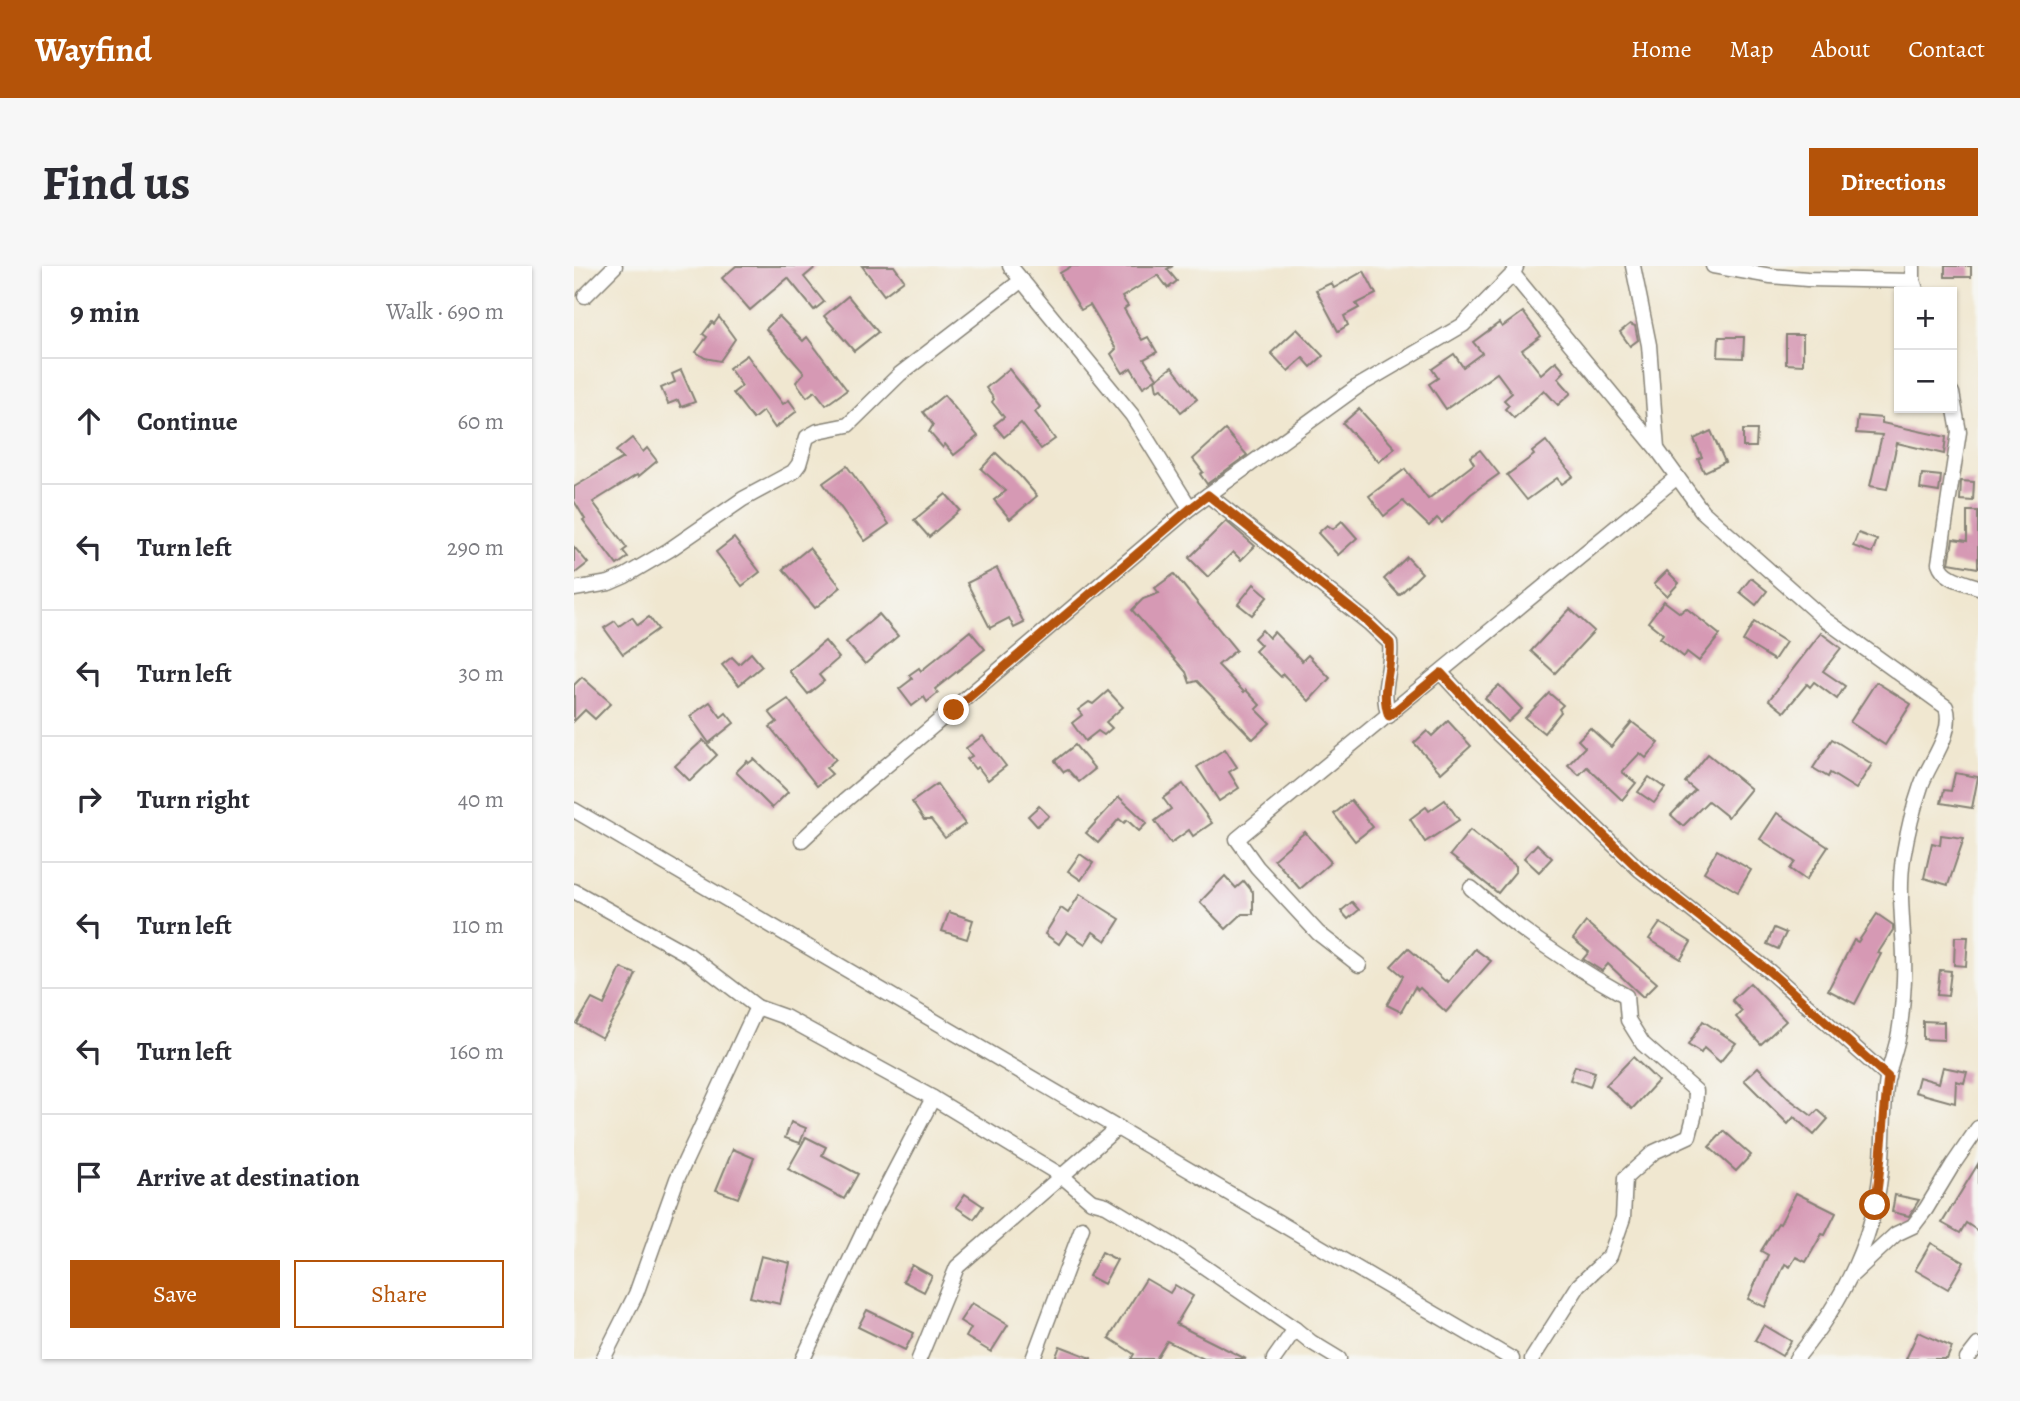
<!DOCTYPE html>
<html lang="en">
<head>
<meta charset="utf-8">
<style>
  body { margin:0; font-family:Alegreya,serif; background:#f7f7f7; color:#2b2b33 }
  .controls { position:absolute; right:21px; top:21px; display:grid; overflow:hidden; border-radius:0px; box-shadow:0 2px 5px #0004 }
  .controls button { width:63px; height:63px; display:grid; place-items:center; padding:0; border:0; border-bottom:2px solid #e1e1e2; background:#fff; color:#2b2b33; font:35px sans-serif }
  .stop { position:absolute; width:21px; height:21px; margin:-16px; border:5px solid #b45309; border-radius:50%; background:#fff }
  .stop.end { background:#b45309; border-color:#fff; box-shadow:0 2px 7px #0008 }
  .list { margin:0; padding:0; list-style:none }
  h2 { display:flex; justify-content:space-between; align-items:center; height:91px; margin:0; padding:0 28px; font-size:30px }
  h2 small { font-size:23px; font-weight:400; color:#7c7c81 }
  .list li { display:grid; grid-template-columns:46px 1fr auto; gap:21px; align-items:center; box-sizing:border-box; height:126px; padding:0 28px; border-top:2px solid #e1e1e2 }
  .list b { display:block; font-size:26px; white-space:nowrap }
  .list em { font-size:23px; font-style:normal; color:#7c7c81 }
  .actions { display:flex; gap:14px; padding:21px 28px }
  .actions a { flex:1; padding:16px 0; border:2px solid #b45309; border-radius:0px; text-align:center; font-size:24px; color:#b45309 }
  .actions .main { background:#b45309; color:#fff }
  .icon { flex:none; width:38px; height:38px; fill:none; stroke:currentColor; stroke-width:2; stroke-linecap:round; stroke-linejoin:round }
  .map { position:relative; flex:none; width:1404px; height:1093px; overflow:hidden; border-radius:0px }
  header { display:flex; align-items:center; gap:42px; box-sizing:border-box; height:98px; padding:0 35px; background:#b45309; color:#fff }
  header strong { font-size:33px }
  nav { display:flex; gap:38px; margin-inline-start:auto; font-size:24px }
  .intro { display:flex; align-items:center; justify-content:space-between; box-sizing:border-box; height:168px; padding:0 42px }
  h1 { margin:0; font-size:49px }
  .button { padding:18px 32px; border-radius:0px; background:#b45309; color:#fff; font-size:24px; font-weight:700 }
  main { display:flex; gap:42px; padding:0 42px }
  aside { flex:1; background:#fff; border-radius:0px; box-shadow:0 2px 5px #0004 }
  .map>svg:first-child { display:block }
</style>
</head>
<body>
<header>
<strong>Wayfind</strong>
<nav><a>Home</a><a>Map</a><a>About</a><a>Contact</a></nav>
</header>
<div class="intro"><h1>Find us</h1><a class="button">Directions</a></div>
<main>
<aside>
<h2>9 min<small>Walk · 690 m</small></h2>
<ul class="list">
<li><svg class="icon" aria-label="ahead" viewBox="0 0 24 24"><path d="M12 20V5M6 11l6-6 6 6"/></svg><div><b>Continue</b></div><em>60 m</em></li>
<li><svg class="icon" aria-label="left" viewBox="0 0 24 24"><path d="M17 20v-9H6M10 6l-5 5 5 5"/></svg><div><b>Turn left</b></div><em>290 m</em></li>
<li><svg class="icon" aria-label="left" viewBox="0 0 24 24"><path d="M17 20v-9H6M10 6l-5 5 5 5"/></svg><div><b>Turn left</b></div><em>30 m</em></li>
<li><svg class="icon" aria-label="right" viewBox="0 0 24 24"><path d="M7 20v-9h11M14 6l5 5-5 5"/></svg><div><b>Turn right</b></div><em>40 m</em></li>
<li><svg class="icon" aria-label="left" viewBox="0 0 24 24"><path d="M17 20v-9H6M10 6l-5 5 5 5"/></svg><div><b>Turn left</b></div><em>110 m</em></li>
<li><svg class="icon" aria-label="left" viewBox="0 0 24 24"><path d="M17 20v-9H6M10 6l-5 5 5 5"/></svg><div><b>Turn left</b></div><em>160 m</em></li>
<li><svg class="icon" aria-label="arrive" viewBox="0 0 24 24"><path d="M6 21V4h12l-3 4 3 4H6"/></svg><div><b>Arrive at destination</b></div></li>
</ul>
<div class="actions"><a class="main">Save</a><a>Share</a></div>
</aside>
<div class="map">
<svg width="1404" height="1093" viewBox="0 0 1404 1093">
  <rect width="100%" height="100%" fill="#f6f6f2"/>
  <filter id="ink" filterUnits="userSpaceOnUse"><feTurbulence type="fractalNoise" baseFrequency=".0143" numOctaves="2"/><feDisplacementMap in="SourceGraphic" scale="14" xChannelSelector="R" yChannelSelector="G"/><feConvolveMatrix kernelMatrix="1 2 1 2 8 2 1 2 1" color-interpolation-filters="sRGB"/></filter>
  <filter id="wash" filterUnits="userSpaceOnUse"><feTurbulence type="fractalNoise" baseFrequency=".00686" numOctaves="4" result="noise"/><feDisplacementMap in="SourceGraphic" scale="28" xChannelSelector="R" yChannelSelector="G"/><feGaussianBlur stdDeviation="1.57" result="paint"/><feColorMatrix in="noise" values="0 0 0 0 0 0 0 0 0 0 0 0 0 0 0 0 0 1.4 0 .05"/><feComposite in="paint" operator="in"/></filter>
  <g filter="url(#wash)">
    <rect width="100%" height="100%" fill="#f0e7d0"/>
    <g id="blocks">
      <g fill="#d699b4">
        <polygon points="162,0 243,0 230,11 250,36 240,44 214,12 176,44 148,12"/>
        <polygon points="288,0 320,0 330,14 310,29"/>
        <polygon points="498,0 599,0 593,3 603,15 594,22 584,9 548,31 554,40 550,43 568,74 574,71 583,86 570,93 583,112 569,121 557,102 549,107 537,88 542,83 516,39 507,44 489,14 486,7"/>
        <rect x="1371" y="0" width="26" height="11"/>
        <polygon points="790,5 802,28 782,38 785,42 770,50 774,59 764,65 742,24 757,17 760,22"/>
        <polygon points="274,30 304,66 280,85 250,50"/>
        <polygon points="949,46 967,70 948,84 967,108 982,95 991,105 984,112 997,127 984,139 970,124 940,152 931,143 935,139 930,134 938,127 923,107 872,143 855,118 864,112 858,103 880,88 889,101 908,87 899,76 925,57 928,61"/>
        <polygon points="205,50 229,75 233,71 273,124 252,139 241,125 233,131 222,116 230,107 192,63"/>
        <polygon points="145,51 161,73 146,95 131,92 122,86 133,71 129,68 138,56 140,58"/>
        <polygon points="1056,58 1061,60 1064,74 1056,80 1046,66"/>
        <polygon points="723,63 749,90 737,101 729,92 714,105 697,87"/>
        <polygon points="1212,69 1229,69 1229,99 1212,98"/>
        <polygon points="1145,71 1170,71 1169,92 1144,91"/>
        <polygon points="173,89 209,138 215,134 223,145 201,162 189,145 179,153 159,127 168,120 155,102"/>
        <polygon points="598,101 623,133 607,146 588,122 583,124 581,114"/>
        <polygon points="435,103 466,141 461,146 481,173 467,183 447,157 430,171 420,159 430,151 418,136 420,133 412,122"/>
        <polygon points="107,104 121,136 107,141 104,134 94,138 87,122 101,116 98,108"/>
        <polygon points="370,129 404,170 380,189 371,178 369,182 355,166 359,159 349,146"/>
        <polygon points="785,143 821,182 805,196 769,157"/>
        <polygon points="1284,150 1308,152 1308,157 1372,171 1370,188 1323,177 1313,223 1296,220 1308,169 1282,167"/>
        <polygon points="651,164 673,189 633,218 626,208 629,206 619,193"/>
        <polygon points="1169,164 1183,164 1182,181 1169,181"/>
        <polygon points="1137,165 1151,196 1130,206 1124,193 1128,191 1120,173"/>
        <polygon points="58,172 69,186 73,182 83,195 64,211 63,209 19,236 53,282 49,285 54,291 43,299 9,254 11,253 0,235 0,221 49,192 42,185"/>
        <polygon points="972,175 999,210 988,218 983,212 953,234 933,209 960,189 958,186"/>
        <polygon points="906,184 925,208 897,228 868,257 863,252 855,260 829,235 810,250 795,230 831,203 854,233 900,198 896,191"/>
        <polygon points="422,187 446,210 463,230 436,253 420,234 432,225 407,203"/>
        <polygon points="273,200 315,258 291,275 249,217"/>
        <polygon points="1348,208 1367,210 1365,226 1346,223"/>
        <polygon points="1387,215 1400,216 1399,235 1386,234"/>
        <polygon points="372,228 386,244 355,271 340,254"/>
        <polygon points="1393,245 1404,245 1404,302 1375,297 1379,273 1393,275"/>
        <polygon points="652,255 681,280 667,294 659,286 634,311 615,292"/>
        <polygon points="768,255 783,272 764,289 744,267 753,259 759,263"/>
        <polygon points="1284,267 1303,274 1298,287 1279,280"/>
        <polygon points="160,272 186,306 168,320 142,286"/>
        <polygon points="0,281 14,297 0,308"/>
        <polygon points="235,282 267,321 241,342 209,303"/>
        <polygon points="833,291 848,307 825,329 810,313"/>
        <polygon points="423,302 450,357 440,362 435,352 416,362 393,317"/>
        <polygon points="1093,305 1105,317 1093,330 1080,318"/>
        <polygon points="600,308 662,384 644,399 670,426 672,424 686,439 682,443 696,457 679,473 623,415 616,417 612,406 558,344 569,333 585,327 581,322"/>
        <polygon points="1177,312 1193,325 1182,339 1166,326"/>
        <polygon points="680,318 694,330 678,349 664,338"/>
        <polygon points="1090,335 1106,347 1112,342 1146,369 1125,395 1113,386 1110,391 1086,372 1089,368 1074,356"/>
        <polygon points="996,343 1020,365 981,407 957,385"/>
        <polygon points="305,348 324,370 291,398 272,376"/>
        <polygon points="58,351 64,359 75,351 84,363 49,388 30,362 41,355 45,360"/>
        <polygon points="1180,356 1212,376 1200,394 1169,375"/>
        <polygon points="688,364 695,372 700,366 728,395 734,389 756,412 735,435 709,408 707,411 681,385 687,379 680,372"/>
        <polygon points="396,365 411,383 361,423 364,427 353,436 350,431 338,440 325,423 338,413 335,409 345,402 347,405"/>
        <polygon points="1247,367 1267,382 1249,405 1271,420 1263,433 1240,416 1236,421 1233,418 1210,446 1195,434"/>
        <polygon points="251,375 265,392 245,409 250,415 234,428 215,405"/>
        <polygon points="177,387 188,400 165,419 148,399 158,391 165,398"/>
        <polygon points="8,411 37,437 21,453 11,444 0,455 0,419"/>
        <polygon points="1302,416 1337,438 1311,479 1276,456"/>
        <polygon points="925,419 948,443 934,456 911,432"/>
        <polygon points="534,425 549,441 532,456 538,462 530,469 524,465 511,475 498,457 508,449 504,444 515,436 519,438"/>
        <polygon points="975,427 989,439 985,443 987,446 970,467 951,452"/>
        <polygon points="214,433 233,459 262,493 252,502 258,508 243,520 196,461 203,456 195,446"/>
        <polygon points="136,436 147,451 152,447 160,457 135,477 116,450"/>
        <polygon points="874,455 897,480 867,507 840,477 853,465 858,470"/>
        <polygon points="1058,456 1085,477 1072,492 1066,487 1048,506 1062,517 1048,534 1013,501 1005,509 994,499 1011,481 1004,474 1016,462 1037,481"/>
        <polygon points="409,470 432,500 414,514 404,501 401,503 393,493 398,490 392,482"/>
        <polygon points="1258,473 1298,498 1282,523 1256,507 1254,511 1239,502"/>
        <polygon points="129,474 143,489 116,515 101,500"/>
        <polygon points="501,479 521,503 505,516 494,504 490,506 481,495"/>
        <polygon points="651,483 663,501 655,506 665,522 645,535 623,501"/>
        <polygon points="1134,488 1177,523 1154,551 1134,535 1109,560 1097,549 1121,524 1111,516"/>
        <polygon points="180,493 214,526 198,542 162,506 173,495 175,497"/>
        <polygon points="1381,507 1404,511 1398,542 1367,537 1370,524 1377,525"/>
        <polygon points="1075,511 1091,522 1080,537 1064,526"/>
        <polygon points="363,518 391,558 371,572 357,554 350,554 338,536"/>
        <polygon points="609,518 638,557 619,570 615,564 597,577 581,555 597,543 589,532"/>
        <polygon points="545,531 573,557 565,565 553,554 550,557 545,553 524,577 512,567"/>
        <polygon points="777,534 799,561 781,575 760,548"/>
        <polygon points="871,534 885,554 851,576 836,553 852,541 855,545"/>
        <polygon points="465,540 475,550 463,560 454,550"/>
        <polygon points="1203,547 1254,581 1232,614 1216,603 1221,596 1186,573"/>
        <polygon points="896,564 942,600 942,605 924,627 876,589"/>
        <polygon points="731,566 757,596 726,623 700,593"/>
        <polygon points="1367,569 1390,572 1374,619 1350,612 1358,577 1366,579"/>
        <polygon points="963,578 978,592 965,606 950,592"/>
        <polygon points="1143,584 1177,604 1164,626 1130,606"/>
        <polygon points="506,588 519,597 507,614 494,605"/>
        <polygon points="651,610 662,622 670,615 679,626 679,648 668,648 652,663 626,636"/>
        <polygon points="506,628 546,653 532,675 519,666 511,678 493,666 485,678 471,668 487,642 494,647"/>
        <polygon points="778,636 785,644 774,653 767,645"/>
        <polygon points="375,646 399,654 393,673 368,665"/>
        <polygon points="1303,648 1319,659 1319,664 1304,687 1307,688 1281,738 1254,724 1280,674 1284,676"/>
        <polygon points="1012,656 1083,717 1069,731 1034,698 1028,705 1009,693 1015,686 999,673"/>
        <polygon points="1086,657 1117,676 1107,693 1075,673"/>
        <polygon points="1200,662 1212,667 1204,683 1193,678"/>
        <polygon points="1381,671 1394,671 1392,700 1380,699"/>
        <polygon points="834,682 871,715 872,714 874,716 901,683 917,695 872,746 846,722 844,724 841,721 827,746 813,739 829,710 817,700"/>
        <polygon points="47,702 62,708 51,733 28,772 3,758 18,733 30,739"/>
        <polygon points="1366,704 1377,705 1374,730 1363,729"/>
        <polygon points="1176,717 1212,755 1187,778 1162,751 1168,745 1158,734"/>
        <polygon points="1129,755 1162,777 1146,796 1130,782 1127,787 1114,779"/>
        <polygon points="1349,755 1370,756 1370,774 1349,773"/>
        <polygon points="1059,791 1084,815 1058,843 1032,819"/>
        <polygon points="1001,800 1021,806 1016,821 996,814"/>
        <polygon points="1184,801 1214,832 1238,850 1244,844 1254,853 1240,869 1220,851 1214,858 1170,814"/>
        <polygon points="1369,801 1393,806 1390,817 1382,815 1381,837 1341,826 1345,811 1365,817"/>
        <polygon points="217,856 232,862 226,877 211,872"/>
        <polygon points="1150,865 1177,889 1162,905 1135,881"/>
        <polygon points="232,871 252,881 248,889 284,908 270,933 214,903"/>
        <polygon points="159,883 180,892 164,932 142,924"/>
        <polygon points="1404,898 1404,965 1392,957 1386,967 1368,957"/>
        <polygon points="1222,927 1262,947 1251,969 1248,968 1232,996 1222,991 1216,1001 1211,998 1191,1041 1174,1033 1194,989 1187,985 1204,957 1206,958"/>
        <polygon points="391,928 409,940 400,953 382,941"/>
        <polygon points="1321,929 1345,934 1335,950 1318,946"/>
        <polygon points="1357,977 1390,996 1374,1023 1341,1004"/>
        <polygon points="528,986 543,994 530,1018 515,1010"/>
        <polygon points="187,990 216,997 206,1038 176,1031"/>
        <polygon points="338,999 358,1010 350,1026 329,1015"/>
        <polygon points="572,1013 596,1027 601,1019 619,1030 602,1058 672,1093 630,1093 593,1075 582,1093 557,1093 560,1088 535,1072"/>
        <polygon points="398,1037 434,1059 417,1086 392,1071 397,1062 386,1055"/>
        <polygon points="293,1044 340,1067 331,1084 284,1061"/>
        <polygon points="1190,1059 1217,1075 1208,1090 1181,1074"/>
        <polygon points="1344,1066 1378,1081 1373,1093 1332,1093"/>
        <polygon points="486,1080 517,1092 517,1093 481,1093"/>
      </g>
    </g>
  </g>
  <g filter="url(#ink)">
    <use href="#blocks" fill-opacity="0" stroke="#868276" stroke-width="2"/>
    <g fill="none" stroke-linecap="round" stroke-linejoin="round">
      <defs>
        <g id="minor">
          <polyline points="436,0 558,149 616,242"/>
          <polyline points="1059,0 1075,79 1083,183"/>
          <polyline points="1139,0 1197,10 1233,13 1339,15"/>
          <polyline points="1339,0 1339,15 1343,26"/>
          <path d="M939 8 1083 183 1128 245 1250 353 1372 441C1381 467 1355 496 1347 520 1339 543 1333 568 1329 592 1323 633 1332 673 1330 714 1329 733 1328 753 1324 772 1321 785 1316 799 1313 813 1309 839 1310 865 1308 892 1303 970 1270 1034 1222 1093"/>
          <polyline points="11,30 41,0"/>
          <path d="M1378 127 1385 166 1365 297C1370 313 1390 316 1404 321"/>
          <path d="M634 229 795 357 816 377C819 404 805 423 815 450"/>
          <polyline points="0,323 35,317 51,310 95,284 169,233 219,206 225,198 233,171 244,165 274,159 326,108 448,14"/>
          <polyline points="867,407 919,463 1066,604 1196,706 1314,811"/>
          <polyline points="0,544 938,1093"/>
          <polyline points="228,574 260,544 616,242 783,121 889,59 939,8 942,1"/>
          <path d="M897 622C945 664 996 699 1052 730L1054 754 1069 778 1122 825 1121 847 1115 870 1080 886 1051 912 1049 952 1036 990 1005 1019 958 1093"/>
          <polyline points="0,625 115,689 183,741 211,751 359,832 488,910 517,935 532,939 597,978 721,1063 737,1076 765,1093"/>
          <polyline points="785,699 744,667 683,601 663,573 1103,211"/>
          <polyline points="1279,1008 1322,968 1339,960 1352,943 1378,900 1404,862"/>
          <polyline points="29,1093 62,1028 103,913 183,741"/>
          <polyline points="229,1093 295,954 359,832"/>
          <polyline points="345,1093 383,1001 544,861"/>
          <polyline points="459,1093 508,962"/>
          <polyline points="700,1093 721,1063"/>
          <polyline points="1393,1093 1404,1079"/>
        </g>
      </defs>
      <use href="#minor" stroke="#868276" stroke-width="17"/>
      <use href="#minor" stroke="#fff" stroke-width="14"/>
    </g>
  </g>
  <g fill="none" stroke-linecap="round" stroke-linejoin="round" filter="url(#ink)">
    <path stroke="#b45309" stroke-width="9" d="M380 444 617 242 634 229 795 357 816 377C819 404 805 423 815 450L867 407 919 463 1066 604 1196 706 1314 811C1309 854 1308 897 1301 939"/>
  </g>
</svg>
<div class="controls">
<button>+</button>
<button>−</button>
</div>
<div class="stop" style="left:1301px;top:939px"></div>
<div class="stop end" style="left:380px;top:444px"></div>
</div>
</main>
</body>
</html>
